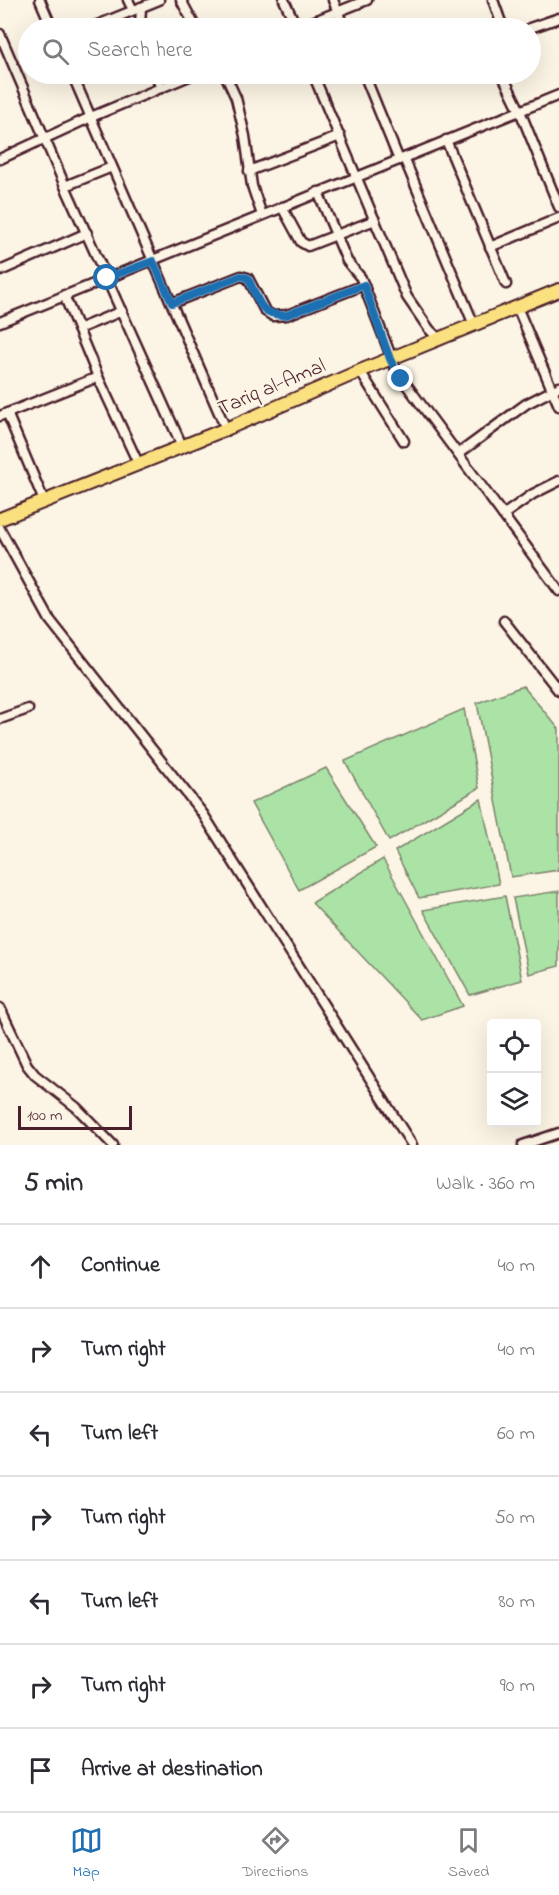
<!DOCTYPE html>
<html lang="en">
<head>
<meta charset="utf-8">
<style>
  body { margin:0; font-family:"Indie Flower",sans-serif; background:#f2f2f3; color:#2b2b33 }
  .controls { position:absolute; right:18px; bottom:18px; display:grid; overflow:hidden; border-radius:6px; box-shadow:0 6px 24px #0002 }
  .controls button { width:54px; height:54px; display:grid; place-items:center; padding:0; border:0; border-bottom:2px solid #e1e1e2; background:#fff; color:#2b2b33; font:30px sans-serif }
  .scale { position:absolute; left:18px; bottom:15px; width:114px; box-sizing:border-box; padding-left:6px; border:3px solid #4a1f2b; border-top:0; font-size:16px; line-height:21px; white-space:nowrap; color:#4a1f2b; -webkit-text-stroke:4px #fcf5e5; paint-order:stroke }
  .stop { position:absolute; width:18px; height:18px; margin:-14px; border:4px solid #1f6fb2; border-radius:50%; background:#fff }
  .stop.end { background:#1f6fb2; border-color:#fff; box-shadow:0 2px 6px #0008 }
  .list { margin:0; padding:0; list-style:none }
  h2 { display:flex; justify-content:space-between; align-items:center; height:78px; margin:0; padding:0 24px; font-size:26px }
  h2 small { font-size:20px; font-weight:400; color:#7c7c81 }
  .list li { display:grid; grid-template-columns:39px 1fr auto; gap:18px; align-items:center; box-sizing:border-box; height:84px; padding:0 24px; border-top:2px solid #e1e1e2 }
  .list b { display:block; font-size:22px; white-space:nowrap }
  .list em { font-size:20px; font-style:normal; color:#7c7c81 }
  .icon { flex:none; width:33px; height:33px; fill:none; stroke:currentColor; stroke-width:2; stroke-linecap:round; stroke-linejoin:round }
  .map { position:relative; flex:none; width:559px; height:1145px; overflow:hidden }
  .search { position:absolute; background:#fff; box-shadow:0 6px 24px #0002; left:18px; right:18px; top:18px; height:66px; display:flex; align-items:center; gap:15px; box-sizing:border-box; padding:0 21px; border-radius:33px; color:#7c7c81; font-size:22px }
  .sheet { height:666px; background:#fff }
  nav { display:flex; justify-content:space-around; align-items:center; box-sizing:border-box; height:84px; border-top:2px solid #e1e1e2; background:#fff; font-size:16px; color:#7c7c81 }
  nav a { display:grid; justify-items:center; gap:3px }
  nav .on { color:#1f6fb2 }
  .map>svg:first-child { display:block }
</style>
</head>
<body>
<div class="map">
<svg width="559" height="1145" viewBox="0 0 559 1145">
  <rect width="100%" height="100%" fill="#fcf5e5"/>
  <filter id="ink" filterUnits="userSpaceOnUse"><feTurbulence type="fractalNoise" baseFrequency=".0167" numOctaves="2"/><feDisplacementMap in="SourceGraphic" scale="12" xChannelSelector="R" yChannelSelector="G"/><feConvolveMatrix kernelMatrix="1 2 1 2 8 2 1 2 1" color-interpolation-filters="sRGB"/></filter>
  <g filter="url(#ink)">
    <g fill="#abe3a7" stroke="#7a8169" stroke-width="1.5">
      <polygon points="523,686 559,729 559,870 511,877 477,703"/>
      <polygon points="464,709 479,788 389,841 345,761"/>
      <polygon points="326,768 376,847 299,890 251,803"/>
      <polygon points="481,799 499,884 419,898 395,851"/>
      <polygon points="383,859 463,1006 422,1020 312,903"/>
      <polygon points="559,891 559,966 529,974 513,898"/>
      <polygon points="505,896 522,980 470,995 423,910"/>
    </g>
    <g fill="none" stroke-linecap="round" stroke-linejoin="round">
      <defs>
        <g id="minor">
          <polyline points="40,0 52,28"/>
          <polyline points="128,0 133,10"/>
          <polyline points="181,0 196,28"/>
          <polyline points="284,0 297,28"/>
          <polyline points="333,0 344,28"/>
          <polyline points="493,0 503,28"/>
          <polyline points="90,28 159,0"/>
          <polyline points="140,28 141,7"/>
          <polyline points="297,28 367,0"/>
          <polyline points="530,28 559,18"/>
          <polyline points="0,34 65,186 182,446"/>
          <polyline points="72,74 226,429"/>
          <polyline points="155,74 161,88"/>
          <polyline points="225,74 236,98 245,136 252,186 262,215"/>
          <polyline points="313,74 407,297 429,329 440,340"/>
          <polyline points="364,74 399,160"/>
          <polyline points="502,74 520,111 559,207"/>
          <polyline points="446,140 506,284"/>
          <polyline points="404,158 474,325"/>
          <polyline points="0,159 91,117 194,74"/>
          <polyline points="249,171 340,136"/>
          <polyline points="65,186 112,167"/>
          <polyline points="318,192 347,261 361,278 397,372 503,515 533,494 559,481"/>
          <polyline points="282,207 301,242 308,246 375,220"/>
          <polyline points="490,247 559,218"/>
          <polyline points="0,271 87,233"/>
          <polyline points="64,295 98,377 138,463"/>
          <polyline points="172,303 241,276 248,278 265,311 273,316 287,315 364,285"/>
          <polyline points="520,314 559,406"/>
          <polyline points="0,322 559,95"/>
          <polyline points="78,329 122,311"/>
          <polyline points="360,371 404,441"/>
          <polyline points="7,413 44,501"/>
          <polyline points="0,416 98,377"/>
          <polyline points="458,454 526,404 559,387"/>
          <polyline points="503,515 559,591"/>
          <polyline points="0,529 50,620 203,814 412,1145"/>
          <polyline points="504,621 559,691"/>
          <polyline points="0,719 28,709"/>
          <polyline points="0,1008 27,1065 35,1075 76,1107 113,1145"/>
          <polyline points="523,1145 559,1133"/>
        </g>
        <polyline id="highway" points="0,519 226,429 360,371 559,290"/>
      </defs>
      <use href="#minor" stroke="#4a1f2b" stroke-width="13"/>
      <use href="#highway" stroke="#4a1f2b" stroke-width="16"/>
      <use href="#minor" stroke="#fcf5e5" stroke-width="8"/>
      <use href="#highway" stroke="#fbe080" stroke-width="12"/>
    </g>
  </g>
  <g fill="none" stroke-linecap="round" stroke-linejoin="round" filter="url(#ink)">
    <path stroke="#1f6fb2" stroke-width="8" d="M107 278 153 261 172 303 241 276 248 278C259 300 259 317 287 315L364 285 390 359 401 379"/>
  </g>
  <g text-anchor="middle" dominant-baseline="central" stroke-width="4.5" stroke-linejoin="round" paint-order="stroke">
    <g font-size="21" fill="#4a1f2b" stroke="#fcf5e5">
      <text transform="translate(272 388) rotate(-23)">Tariq al-Amal</text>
    </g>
  </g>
</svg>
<div class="controls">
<button><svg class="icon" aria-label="locate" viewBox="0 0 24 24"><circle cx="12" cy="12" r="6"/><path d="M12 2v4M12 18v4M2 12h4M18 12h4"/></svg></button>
<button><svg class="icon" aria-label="layers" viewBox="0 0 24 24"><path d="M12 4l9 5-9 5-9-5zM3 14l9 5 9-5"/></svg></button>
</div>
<div class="scale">100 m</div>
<div class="stop" style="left:107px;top:278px"></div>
<div class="stop end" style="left:401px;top:379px"></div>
<div class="search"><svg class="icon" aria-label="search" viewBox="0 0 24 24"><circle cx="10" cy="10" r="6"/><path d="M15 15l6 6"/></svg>Search here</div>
</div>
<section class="sheet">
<h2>5 min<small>Walk · 360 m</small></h2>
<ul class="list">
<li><svg class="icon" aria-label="ahead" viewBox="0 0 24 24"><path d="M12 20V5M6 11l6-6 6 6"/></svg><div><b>Continue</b></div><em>40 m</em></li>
<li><svg class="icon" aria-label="right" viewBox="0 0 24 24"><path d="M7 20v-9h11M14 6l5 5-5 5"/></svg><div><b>Turn right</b></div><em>40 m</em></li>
<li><svg class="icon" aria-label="left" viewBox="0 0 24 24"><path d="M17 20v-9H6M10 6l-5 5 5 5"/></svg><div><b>Turn left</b></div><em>60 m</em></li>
<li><svg class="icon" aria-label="right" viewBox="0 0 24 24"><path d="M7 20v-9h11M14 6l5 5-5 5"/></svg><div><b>Turn right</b></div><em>50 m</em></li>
<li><svg class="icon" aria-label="left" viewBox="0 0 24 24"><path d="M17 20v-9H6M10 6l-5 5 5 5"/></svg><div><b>Turn left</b></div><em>80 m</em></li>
<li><svg class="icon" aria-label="right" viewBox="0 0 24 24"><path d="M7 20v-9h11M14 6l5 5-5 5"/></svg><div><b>Turn right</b></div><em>90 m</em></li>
<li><svg class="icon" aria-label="arrive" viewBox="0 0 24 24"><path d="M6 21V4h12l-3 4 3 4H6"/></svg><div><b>Arrive at destination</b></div></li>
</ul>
</section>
<nav>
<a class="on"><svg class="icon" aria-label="map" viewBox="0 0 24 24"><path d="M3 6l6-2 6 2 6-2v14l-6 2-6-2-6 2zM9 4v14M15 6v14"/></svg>Map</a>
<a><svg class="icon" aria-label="directions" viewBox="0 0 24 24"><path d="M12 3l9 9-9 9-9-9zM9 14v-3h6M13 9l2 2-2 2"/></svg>Directions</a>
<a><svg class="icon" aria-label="saved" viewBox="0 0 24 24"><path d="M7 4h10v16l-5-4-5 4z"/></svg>Saved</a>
</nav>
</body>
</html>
